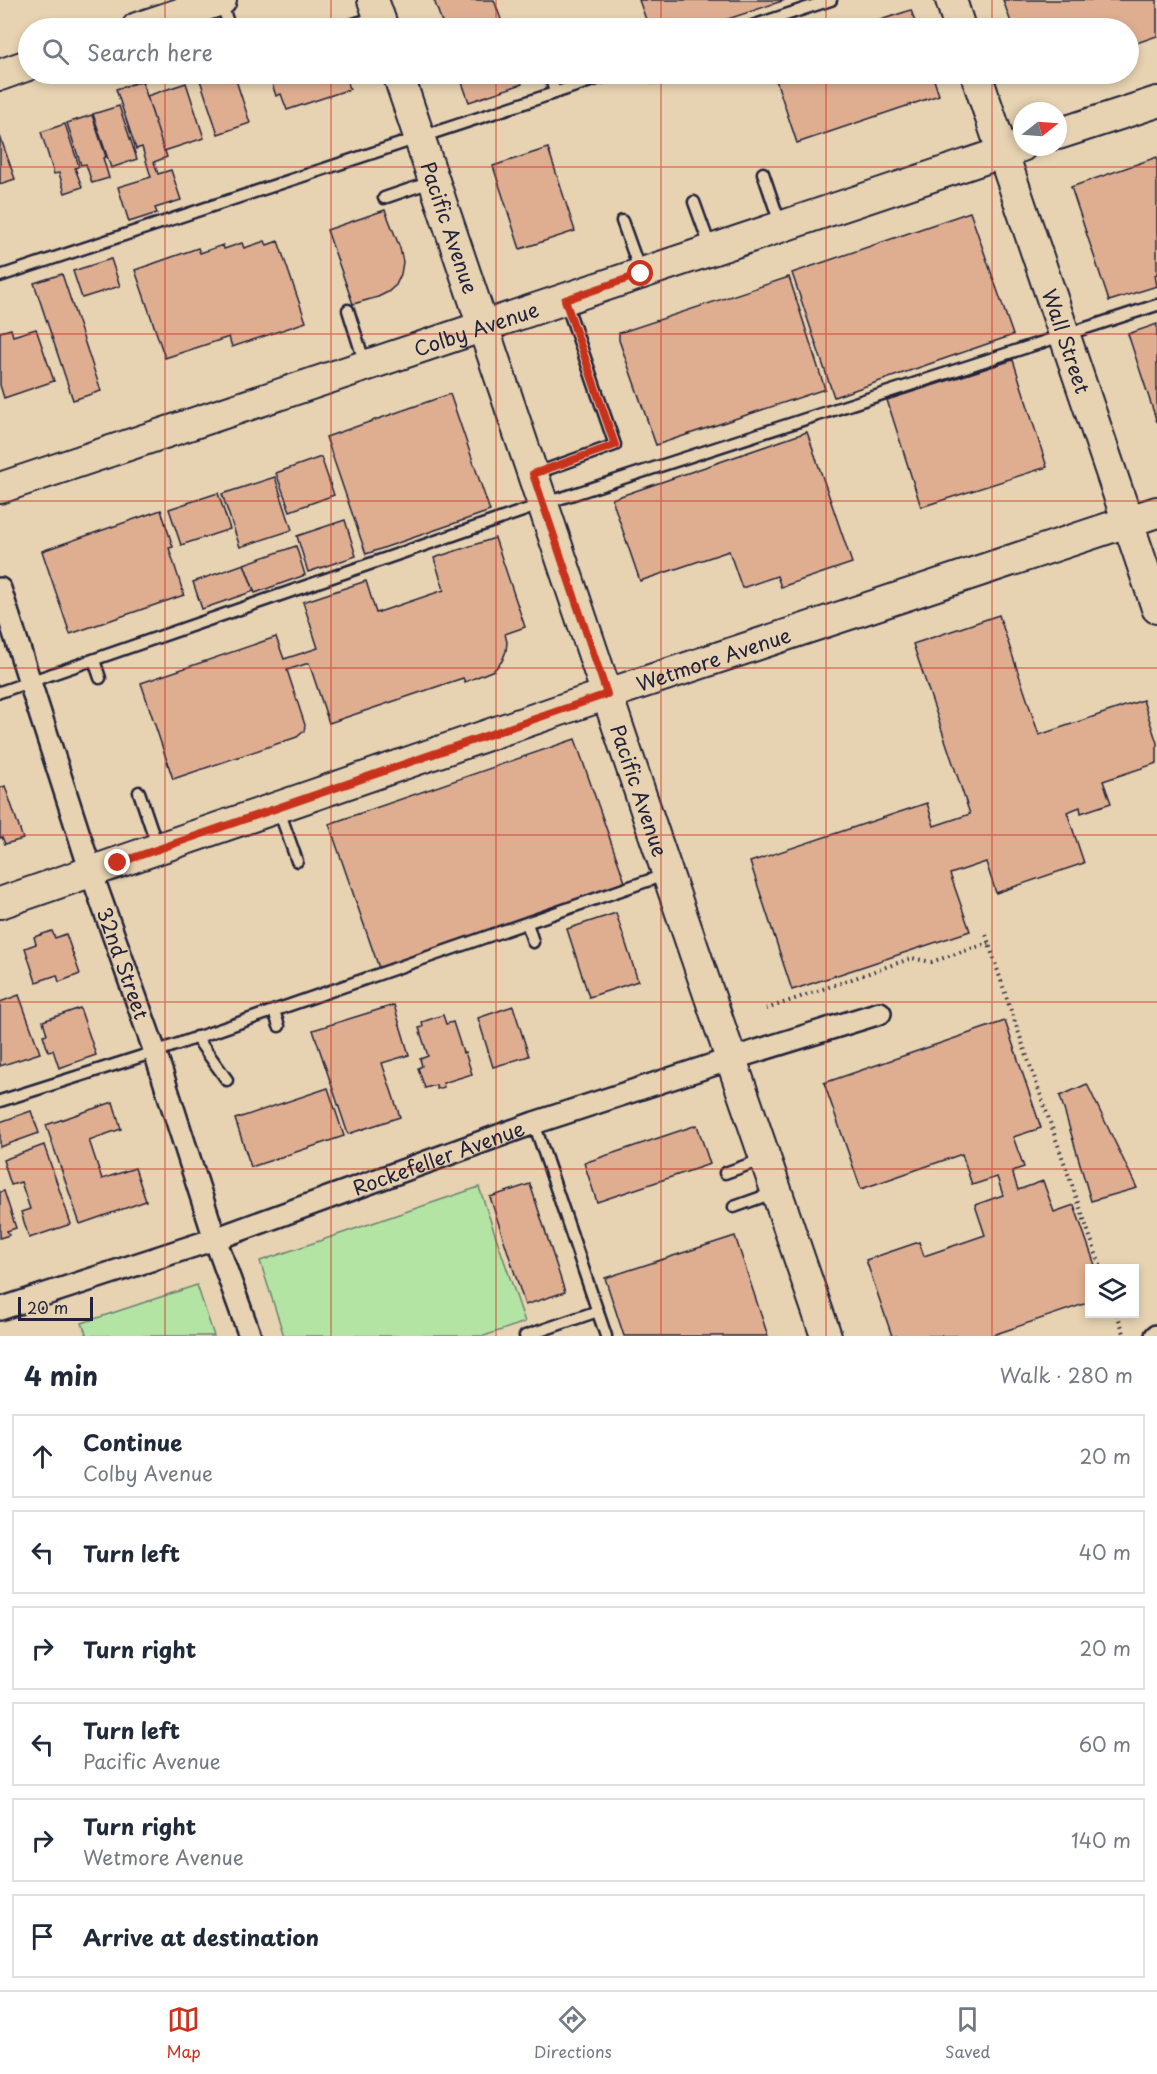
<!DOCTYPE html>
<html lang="en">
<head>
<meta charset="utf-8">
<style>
  body { margin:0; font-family:"Playpen Sans",sans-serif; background:#f2f2f3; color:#1f2937 }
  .controls { position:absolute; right:18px; bottom:18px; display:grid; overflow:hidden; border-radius:0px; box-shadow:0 3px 9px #0003 }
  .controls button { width:54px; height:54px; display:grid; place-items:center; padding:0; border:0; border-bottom:2px solid #e0e1e3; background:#fff; color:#1f2937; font:30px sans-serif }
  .compass { position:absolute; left:1013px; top:102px; width:54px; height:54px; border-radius:50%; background:#fff; box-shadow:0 3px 9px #0003; rotate:73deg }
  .scale { position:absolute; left:18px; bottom:15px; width:75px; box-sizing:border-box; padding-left:6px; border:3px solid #22223b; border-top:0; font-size:16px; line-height:21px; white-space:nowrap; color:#22223b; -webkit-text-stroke:4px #e7d3b2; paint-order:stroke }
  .stop { position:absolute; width:18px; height:18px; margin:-14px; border:4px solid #c8321e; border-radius:50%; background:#fff }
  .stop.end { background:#c8321e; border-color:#fff; box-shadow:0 2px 6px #0008 }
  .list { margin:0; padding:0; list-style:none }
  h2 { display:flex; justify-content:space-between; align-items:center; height:78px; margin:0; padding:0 24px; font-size:26px }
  h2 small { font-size:20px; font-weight:400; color:#747a83 }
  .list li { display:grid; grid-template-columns:39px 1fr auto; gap:18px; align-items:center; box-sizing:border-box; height:84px; margin:0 12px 12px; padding:0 12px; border:2px solid #e0e1e3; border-radius:0px }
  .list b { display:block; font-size:22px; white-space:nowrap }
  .list p { margin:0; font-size:20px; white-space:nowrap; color:#747a83 }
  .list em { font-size:20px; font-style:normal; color:#747a83 }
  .icon { flex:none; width:33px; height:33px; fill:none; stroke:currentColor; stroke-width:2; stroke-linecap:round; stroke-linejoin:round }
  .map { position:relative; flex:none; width:1157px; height:1336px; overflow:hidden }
  .search { position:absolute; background:#fff; box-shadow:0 3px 9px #0003; left:18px; right:18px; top:18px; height:66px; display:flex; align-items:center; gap:15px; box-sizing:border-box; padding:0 21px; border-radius:33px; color:#747a83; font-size:22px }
  .sheet { height:654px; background:#fff }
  nav { display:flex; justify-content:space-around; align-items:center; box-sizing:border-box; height:84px; border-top:2px solid #e0e1e3; background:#fff; font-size:16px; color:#747a83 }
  nav a { display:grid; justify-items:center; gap:3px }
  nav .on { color:#c8321e }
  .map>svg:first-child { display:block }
</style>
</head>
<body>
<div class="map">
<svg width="1157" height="1336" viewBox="0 0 1157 1336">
  <rect width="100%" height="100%" fill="#e7d3b2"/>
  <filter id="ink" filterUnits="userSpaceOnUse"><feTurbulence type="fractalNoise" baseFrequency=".0167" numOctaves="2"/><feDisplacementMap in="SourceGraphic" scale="12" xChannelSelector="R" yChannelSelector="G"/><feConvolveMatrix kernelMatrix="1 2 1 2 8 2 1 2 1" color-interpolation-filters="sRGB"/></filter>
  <g filter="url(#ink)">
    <g fill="#b4e4a4" stroke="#6b8370" stroke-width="1.5">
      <polygon points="479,1187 525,1322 484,1336 284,1336 260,1261"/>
      <polygon points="197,1285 214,1336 87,1336 82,1323"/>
    </g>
    <g fill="#dfae91" stroke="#22223b" stroke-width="1.5">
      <polygon points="434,0 494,0 504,28 444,28"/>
      <polygon points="639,0 785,0 701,28 649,28"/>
      <polygon points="1003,0 1157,0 1157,36 1128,46 1128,28 1013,28"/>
      <polygon points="911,10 917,28 856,28"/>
      <polygon points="198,74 234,74 250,123 218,134"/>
      <polygon points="269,74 345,74 350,89 287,110 281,94 276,96"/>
      <polygon points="459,74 518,74 522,84 469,102"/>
      <polygon points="774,74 932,74 939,95 797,143"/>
      <polygon points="142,81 167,157 154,162 158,174 171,170 181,200 155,208 157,213 129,222 118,187 151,177 142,147 136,149 116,89"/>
      <polygon points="186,83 204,138 164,151 147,96"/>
      <polygon points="119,106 137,159 111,168 93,114"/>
      <polygon points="92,115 106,157 103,158 109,178 92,183 86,164 81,165 67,123"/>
      <polygon points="65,124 79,166 75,168 82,187 65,193 59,173 54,174 41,132"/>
      <polygon points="0,136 15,179 0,184"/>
      <polygon points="548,148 575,231 520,249 493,166"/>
      <polygon points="1157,157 1157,274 1155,275 1157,286 1109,301 1071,187"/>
      <polygon points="385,210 400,248 403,262 401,274 396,285 388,292 378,297 353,304 327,230"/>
      <polygon points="970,212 1013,335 834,397 792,273"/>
      <polygon points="265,241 267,245 278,241 306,322 232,347 229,337 165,358 135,270 198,248 200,253 223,245 224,249 242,243 244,248"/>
      <polygon points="111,259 120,286 82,298 73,271"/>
      <polygon points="62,274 101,391 73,400 34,283"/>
      <polygon points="789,277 825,389 656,445 619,340 619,333"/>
      <polygon points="1157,324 1157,422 1128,334"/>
      <polygon points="11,329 13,336 36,329 54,381 4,398 0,385 0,332"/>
      <polygon points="1013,360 1047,467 921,507 887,400"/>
      <polygon points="450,394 490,511 366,554 326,437"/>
      <polygon points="807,432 852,563 781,587 777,576 742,588 729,551 640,581 612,499"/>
      <polygon points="321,457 334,495 290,511 276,473"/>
      <polygon points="275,477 292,530 240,547 222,494"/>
      <polygon points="218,493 230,529 181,545 169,509"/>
      <polygon points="161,510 173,547 169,548 184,595 70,634 42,551"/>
      <polygon points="345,520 356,556 308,572 297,536"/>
      <polygon points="495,538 525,627 505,634 507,642 506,651 502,661 494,670 465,682 463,678 329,723 309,663 287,670 305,725 304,731 297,737 173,779 141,683 276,637 284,659 318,648 303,602 366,581 376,613 444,590 434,558"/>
      <polygon points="296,546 305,575 255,593 244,564"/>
      <polygon points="244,564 254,591 202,609 193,582"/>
      <polygon points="999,615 1039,735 1143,700 1157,743 1157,763 1103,781 1111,803 1081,813 1080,807 1067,812 1084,863 996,893 986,862 950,874 970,931 792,990 750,862 927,803 934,826 970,814 913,644"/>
      <polygon points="575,739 625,882 379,968 329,824"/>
      <polygon points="5,786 23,839 5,844 2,837 0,838 0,788"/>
      <polygon points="616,913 638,981 589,997 567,929"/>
      <polygon points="52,931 55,938 66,934 80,974 59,982 57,975 36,982 25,948 36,944 34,937"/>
      <polygon points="19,995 40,1053 0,1066 0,1002"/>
      <polygon points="394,1005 409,1055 382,1063 400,1117 348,1134 313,1030"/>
      <polygon points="513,1006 529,1056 493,1067 478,1018"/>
      <polygon points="80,1008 96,1055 59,1068 53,1050 48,1051 43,1035 47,1034 43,1021"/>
      <polygon points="443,1015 446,1024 453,1022 463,1053 465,1052 472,1074 443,1083 444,1087 437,1089 436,1085 425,1088 418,1068 422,1066 420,1059 428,1056 419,1028 423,1027 422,1022"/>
      <polygon points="1005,1021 1041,1128 1013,1137 1024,1167 1012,1171 1018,1190 1043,1181 1054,1212 1074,1205 1096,1268 1090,1268 1090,1302 990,1336 892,1336 866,1260 919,1242 924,1256 985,1235 975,1205 1003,1195 997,1177 972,1185 962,1154 861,1189 824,1083"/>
      <polygon points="1087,1084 1137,1188 1091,1201 1060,1096"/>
      <polygon points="328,1088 344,1136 251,1167 235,1119"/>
      <polygon points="113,1102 121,1129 89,1140 102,1179 135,1168 146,1201 80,1224 46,1125"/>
      <polygon points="31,1111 39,1133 0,1147 0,1122"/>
      <polygon points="697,1125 710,1164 597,1202 584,1163"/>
      <polygon points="44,1145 71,1224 29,1238 21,1212 30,1209 21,1182 11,1185 3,1160"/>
      <polygon points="530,1184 565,1292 525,1305 490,1197"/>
      <polygon points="4,1191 16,1228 7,1231 9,1235 0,1238 0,1192"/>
      <polygon points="735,1236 768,1336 624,1336 605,1278"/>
    </g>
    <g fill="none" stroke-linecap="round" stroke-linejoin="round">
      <defs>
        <g id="lane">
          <polyline points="221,3 230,28"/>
          <polyline points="341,28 376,17"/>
          <polyline points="746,28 831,0"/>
          <polyline points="652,74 653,77"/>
          <polyline points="550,76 555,92"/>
          <polyline points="763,173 781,226"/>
          <polyline points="384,198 434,181"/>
          <polyline points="694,202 711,249"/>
          <polyline points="622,221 640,271"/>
          <polyline points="0,276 612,74"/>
          <polyline points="348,310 365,364"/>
          <polyline points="534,474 615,445 565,300"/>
          <polyline points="94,660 100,678"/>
          <polyline points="0,692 543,504 1157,305"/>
          <polyline points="139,792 158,848"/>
          <polyline points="278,808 297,861"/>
          <polyline points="527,923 533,942"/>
          <polyline points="274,1011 279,1026"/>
          <polyline points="196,1037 227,1080"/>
          <polyline points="0,1101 155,1052 667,874"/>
          <polyline points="534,1123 606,1336"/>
          <polyline points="725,1173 764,1159"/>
          <polyline points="734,1207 776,1192"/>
          <polyline points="525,1336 598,1311"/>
        </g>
        <g id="street">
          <path id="s1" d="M0 589 91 872 155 1052 215 1239 250 1336"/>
          <path id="s2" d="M0 1309 215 1239 534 1123 731 1059 880 1013"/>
          <polyline points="1156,1336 1157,1336"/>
        </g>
        <g id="secondary">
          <polyline points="373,0 383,28"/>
          <polyline points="951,0 960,28"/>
          <polyline points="137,28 221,0"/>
          <path id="s3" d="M398 74 655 837 826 1336"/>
          <path id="s4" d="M976 74 1157 608"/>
          <polyline points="0,75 28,65"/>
          <polyline points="1058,134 1157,102"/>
          <path id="s5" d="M0 488 1022 146"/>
          <path id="s6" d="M0 903 569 707 1157 512"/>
        </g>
      </defs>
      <use href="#lane" stroke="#22223b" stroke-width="15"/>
      <use href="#street" stroke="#22223b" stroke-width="26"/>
      <use href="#secondary" stroke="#22223b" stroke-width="34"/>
      <g stroke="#22223b" stroke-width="4" stroke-dasharray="1.5 4.5" stroke-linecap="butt">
        <polyline points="986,935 1009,1005 1101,1268"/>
        <polyline points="766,1009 912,958 931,962 989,943"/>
        <polyline points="1117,1314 1125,1336"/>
      </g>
      <use href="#lane" stroke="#e7d3b2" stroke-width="10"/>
      <use href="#street" stroke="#e7d3b2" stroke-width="21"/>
      <use href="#secondary" stroke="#e7d3b2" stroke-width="30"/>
    </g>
  </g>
  <g fill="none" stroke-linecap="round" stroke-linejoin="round" filter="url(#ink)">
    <polyline stroke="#c8321e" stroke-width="8" points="118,863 607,694 533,474 615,445 565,300 641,274"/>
  </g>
  <path fill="none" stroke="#c8321e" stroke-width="1.5" stroke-opacity="0.55" d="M165 0V28M331 0V28M496 0V28M661 0V28M826 0V28M992 0V28M165 74V1336M331 74V1336M496 74V1336M661 74V1336M826 74V1336M992 74V1336M0 167H1157M0 334H1157M0 501H1157M0 668H1157M0 835H1157M0 1002H1157M0 1169H1157"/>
  <g text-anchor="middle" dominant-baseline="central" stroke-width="4.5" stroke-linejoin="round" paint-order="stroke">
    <g font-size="20" fill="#22223b" stroke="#e7d3b2">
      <text stroke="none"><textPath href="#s3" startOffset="162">Pacific Avenue</textPath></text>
      <text stroke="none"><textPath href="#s5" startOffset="502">Colby Avenue</textPath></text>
      <text stroke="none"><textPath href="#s4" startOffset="282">Wall Street</textPath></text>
      <text stroke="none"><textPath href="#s6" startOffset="754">Wetmore Avenue</textPath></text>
      <text stroke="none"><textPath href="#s3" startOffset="756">Pacific Avenue</textPath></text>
      <text stroke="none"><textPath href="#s1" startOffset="394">32nd Street</textPath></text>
      <text stroke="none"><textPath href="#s2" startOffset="464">Rockefeller Avenue</textPath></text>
    </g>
  </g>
</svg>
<div class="controls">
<button><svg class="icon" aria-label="layers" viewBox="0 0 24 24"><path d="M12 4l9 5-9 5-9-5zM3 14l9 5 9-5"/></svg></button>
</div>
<svg class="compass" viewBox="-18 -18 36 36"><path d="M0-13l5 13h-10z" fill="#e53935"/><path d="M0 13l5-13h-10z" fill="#747a83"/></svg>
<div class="scale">20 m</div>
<div class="stop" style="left:641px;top:274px"></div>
<div class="stop end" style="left:118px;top:863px"></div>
<div class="search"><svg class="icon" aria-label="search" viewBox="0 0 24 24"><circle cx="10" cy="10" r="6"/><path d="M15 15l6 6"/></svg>Search here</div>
</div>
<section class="sheet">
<h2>4 min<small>Walk · 280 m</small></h2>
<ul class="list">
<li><svg class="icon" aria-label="ahead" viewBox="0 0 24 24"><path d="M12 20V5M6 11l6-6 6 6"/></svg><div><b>Continue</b><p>Colby Avenue</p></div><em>20 m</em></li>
<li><svg class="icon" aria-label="left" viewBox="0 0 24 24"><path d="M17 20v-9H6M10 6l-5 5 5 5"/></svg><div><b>Turn left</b></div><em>40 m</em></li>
<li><svg class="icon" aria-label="right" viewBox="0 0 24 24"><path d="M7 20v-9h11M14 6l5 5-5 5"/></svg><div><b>Turn right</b></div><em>20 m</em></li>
<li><svg class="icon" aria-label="left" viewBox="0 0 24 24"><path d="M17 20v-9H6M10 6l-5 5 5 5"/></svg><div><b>Turn left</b><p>Pacific Avenue</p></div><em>60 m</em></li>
<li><svg class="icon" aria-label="right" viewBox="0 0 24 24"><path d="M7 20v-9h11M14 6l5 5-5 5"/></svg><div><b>Turn right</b><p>Wetmore Avenue</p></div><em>140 m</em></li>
<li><svg class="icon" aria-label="arrive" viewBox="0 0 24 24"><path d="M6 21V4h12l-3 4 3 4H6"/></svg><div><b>Arrive at destination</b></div></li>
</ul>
</section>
<nav>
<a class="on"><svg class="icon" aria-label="map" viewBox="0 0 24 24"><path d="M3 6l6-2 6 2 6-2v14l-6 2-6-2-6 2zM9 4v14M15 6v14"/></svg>Map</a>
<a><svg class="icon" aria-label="directions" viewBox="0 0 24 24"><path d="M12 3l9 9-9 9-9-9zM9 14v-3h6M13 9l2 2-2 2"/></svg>Directions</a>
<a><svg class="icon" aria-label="saved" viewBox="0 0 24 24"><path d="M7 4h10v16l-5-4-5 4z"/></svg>Saved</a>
</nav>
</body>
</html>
